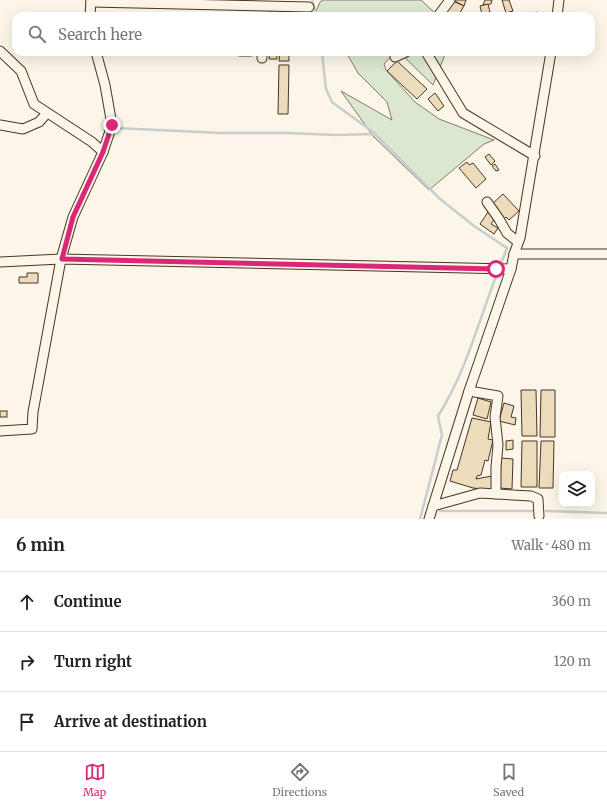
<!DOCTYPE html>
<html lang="en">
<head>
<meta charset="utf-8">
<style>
  body { margin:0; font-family:Merriweather,serif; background:#f6f6f6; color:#222 }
  .controls { position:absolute; right:12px; bottom:12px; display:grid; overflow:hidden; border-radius:8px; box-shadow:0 4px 16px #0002 }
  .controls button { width:36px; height:36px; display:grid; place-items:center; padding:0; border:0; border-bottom:1px solid #e0e0e0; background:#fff; color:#222; font:20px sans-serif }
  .stop { position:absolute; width:12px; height:12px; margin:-9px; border:3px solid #db2777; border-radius:50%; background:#fff }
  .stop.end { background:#db2777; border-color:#fff; box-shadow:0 1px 4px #0008 }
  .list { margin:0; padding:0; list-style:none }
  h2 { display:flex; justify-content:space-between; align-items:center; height:52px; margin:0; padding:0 16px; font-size:17px }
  h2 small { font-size:13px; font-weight:400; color:#767676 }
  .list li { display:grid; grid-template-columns:26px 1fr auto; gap:12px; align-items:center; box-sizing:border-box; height:60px; padding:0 16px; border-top:1px solid #e0e0e0 }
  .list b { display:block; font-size:15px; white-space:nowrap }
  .list em { font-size:13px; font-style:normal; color:#767676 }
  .icon { flex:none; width:22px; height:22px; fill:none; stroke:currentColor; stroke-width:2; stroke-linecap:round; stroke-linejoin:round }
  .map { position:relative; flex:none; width:607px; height:519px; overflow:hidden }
  .search { position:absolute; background:#fff; box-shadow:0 4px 16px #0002; left:12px; right:12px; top:12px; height:44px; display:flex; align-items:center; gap:10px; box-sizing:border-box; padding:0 14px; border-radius:12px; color:#767676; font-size:15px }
  .sheet { height:232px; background:#fff }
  nav { display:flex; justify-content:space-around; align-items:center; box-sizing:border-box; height:56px; border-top:1px solid #e0e0e0; background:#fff; font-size:11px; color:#767676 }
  nav a { display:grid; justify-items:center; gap:2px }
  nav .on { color:#db2777 }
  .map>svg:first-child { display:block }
</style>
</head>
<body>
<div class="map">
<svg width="607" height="519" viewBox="0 0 607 519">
  <rect width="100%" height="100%" fill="#fbf6e9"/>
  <g fill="#dce7d0" stroke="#887966">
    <polygon points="323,0 421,0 438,16 339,16 339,13 333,16 314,16 320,2"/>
    <polygon points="346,52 395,52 384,64 386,70 415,102 439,119 494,140 484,144 429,190 373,136 341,91 392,120 387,102 358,73"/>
    <polygon points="399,52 446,52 433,85"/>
  </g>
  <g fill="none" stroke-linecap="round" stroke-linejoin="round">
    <g stroke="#c9cecd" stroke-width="2.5">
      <polyline points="312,0 317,16"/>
      <polyline points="322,52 326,89 332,102 373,132 439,198 474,226 507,248 500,266"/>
      <polyline points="116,128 221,133 289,133 335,135 375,134"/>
      <polyline points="440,511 532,511"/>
      <polyline points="546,511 607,513"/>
      <path d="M420 519 442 435 438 416C466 372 479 320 498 271"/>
    </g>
  </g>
  <g fill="#ecdcbc" stroke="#4a3520">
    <polygon points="453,0 466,0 464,6"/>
    <polygon points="485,0 492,0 491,4 483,5"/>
    <polygon points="502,0 509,0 513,11 506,13"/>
    <polygon points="453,1 464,6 458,16 444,16"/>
    <polygon points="488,4 490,12 482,14 480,6"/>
    <rect x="270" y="10" width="8" height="6"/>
    <polygon points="281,10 290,11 290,16 280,16"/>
    <polygon points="537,12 538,16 533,16 532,13"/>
    <rect x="239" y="52" width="13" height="4"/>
    <polygon points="270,52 277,52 277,59 269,59"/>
    <polygon points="280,52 289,52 289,61 279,61"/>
    <polygon points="397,61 427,89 417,99 387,71"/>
    <polygon points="279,65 289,65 288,114 278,114"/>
    <polygon points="435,93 444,106 438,111 428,99"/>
    <polygon points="489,154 495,161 491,165 485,157"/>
    <polygon points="467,162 469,165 473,163 486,179 476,188 459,168"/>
    <polygon points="495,164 499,170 496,171 492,166"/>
    <polygon points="503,194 519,211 509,220 506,217 504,219 491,205"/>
    <polygon points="488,212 496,217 491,224 498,228 494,234 480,224"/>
    <polygon points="27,273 38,273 38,283 19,283 19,277 27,277"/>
    <polygon points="521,390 536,390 537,436 522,436"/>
    <polygon points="541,390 555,390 555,437 540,437"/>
    <polygon points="478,398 491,402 487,419 473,415"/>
    <polygon points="504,403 514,406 511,417 516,418 515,425 499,421"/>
    <rect x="0" y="411" width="7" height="6"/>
    <polygon points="472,418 491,422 488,439 493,440 488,461 485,460 481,475 477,476 476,479 492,476 492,490 473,488 450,481 453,470 457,470"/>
    <polygon points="513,440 513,449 506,450 506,441"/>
    <polygon points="522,441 537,441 537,487 521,487"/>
    <polygon points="541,441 554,441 553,488 539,488"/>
    <polygon points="501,458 513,459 512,489 500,488"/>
  </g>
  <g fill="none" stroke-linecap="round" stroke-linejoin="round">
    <defs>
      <g id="minor">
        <polyline points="91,2 309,7"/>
        <polyline points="90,16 91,0"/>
        <polyline points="438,16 450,0"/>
        <polyline points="557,16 559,0"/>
        <polyline points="0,51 21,71 34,104 92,142 103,152 73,217 61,259 33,412 32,429 0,431"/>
        <polyline points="96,52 105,85 112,125 103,152"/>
        <polyline points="426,52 463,113 535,156"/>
        <polyline points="395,57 406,52"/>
        <polyline points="262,58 262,52"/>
        <polyline points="0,125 23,129 39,122 47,113"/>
        <polyline points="487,202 499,219 507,233 518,242"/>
        <polyline points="514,254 607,254"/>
        <polyline points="0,262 61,259 511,269"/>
        <polyline points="469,391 498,396 495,417 498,445 496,467 496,494"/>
        <polyline points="433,506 480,493 531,496 538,499 539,516"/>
        <polyline points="429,519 469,391 511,269 514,254 520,238 551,52"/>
      </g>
    </defs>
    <use href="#minor" stroke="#4a3520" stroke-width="11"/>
    <use href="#minor" stroke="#fbf6e9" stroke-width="9"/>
  </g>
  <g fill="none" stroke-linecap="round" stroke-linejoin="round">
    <polyline stroke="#db2777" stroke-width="5" points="112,125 103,152 73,217 62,259 496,269"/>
  </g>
</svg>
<div class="controls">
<button><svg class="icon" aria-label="layers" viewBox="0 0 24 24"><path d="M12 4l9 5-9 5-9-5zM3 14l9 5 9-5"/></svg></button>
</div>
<div class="stop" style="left:496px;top:269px"></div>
<div class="stop end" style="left:112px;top:125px"></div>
<div class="search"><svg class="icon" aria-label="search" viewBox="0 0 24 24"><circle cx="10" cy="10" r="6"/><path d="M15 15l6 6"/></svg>Search here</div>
</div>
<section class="sheet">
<h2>6 min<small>Walk · 480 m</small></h2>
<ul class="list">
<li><svg class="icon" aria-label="ahead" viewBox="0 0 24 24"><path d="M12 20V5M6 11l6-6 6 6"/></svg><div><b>Continue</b></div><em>360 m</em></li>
<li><svg class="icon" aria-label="right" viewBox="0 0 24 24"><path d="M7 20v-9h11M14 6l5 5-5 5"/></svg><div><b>Turn right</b></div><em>120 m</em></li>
<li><svg class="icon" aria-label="arrive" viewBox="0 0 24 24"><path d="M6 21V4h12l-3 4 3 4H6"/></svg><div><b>Arrive at destination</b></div></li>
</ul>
</section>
<nav>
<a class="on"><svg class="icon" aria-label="map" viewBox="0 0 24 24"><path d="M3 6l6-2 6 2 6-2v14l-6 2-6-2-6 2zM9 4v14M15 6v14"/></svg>Map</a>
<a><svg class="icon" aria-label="directions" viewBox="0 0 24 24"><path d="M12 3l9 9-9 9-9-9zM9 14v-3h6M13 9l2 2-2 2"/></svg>Directions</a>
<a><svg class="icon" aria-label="saved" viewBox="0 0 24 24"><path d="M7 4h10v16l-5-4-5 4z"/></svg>Saved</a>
</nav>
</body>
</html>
